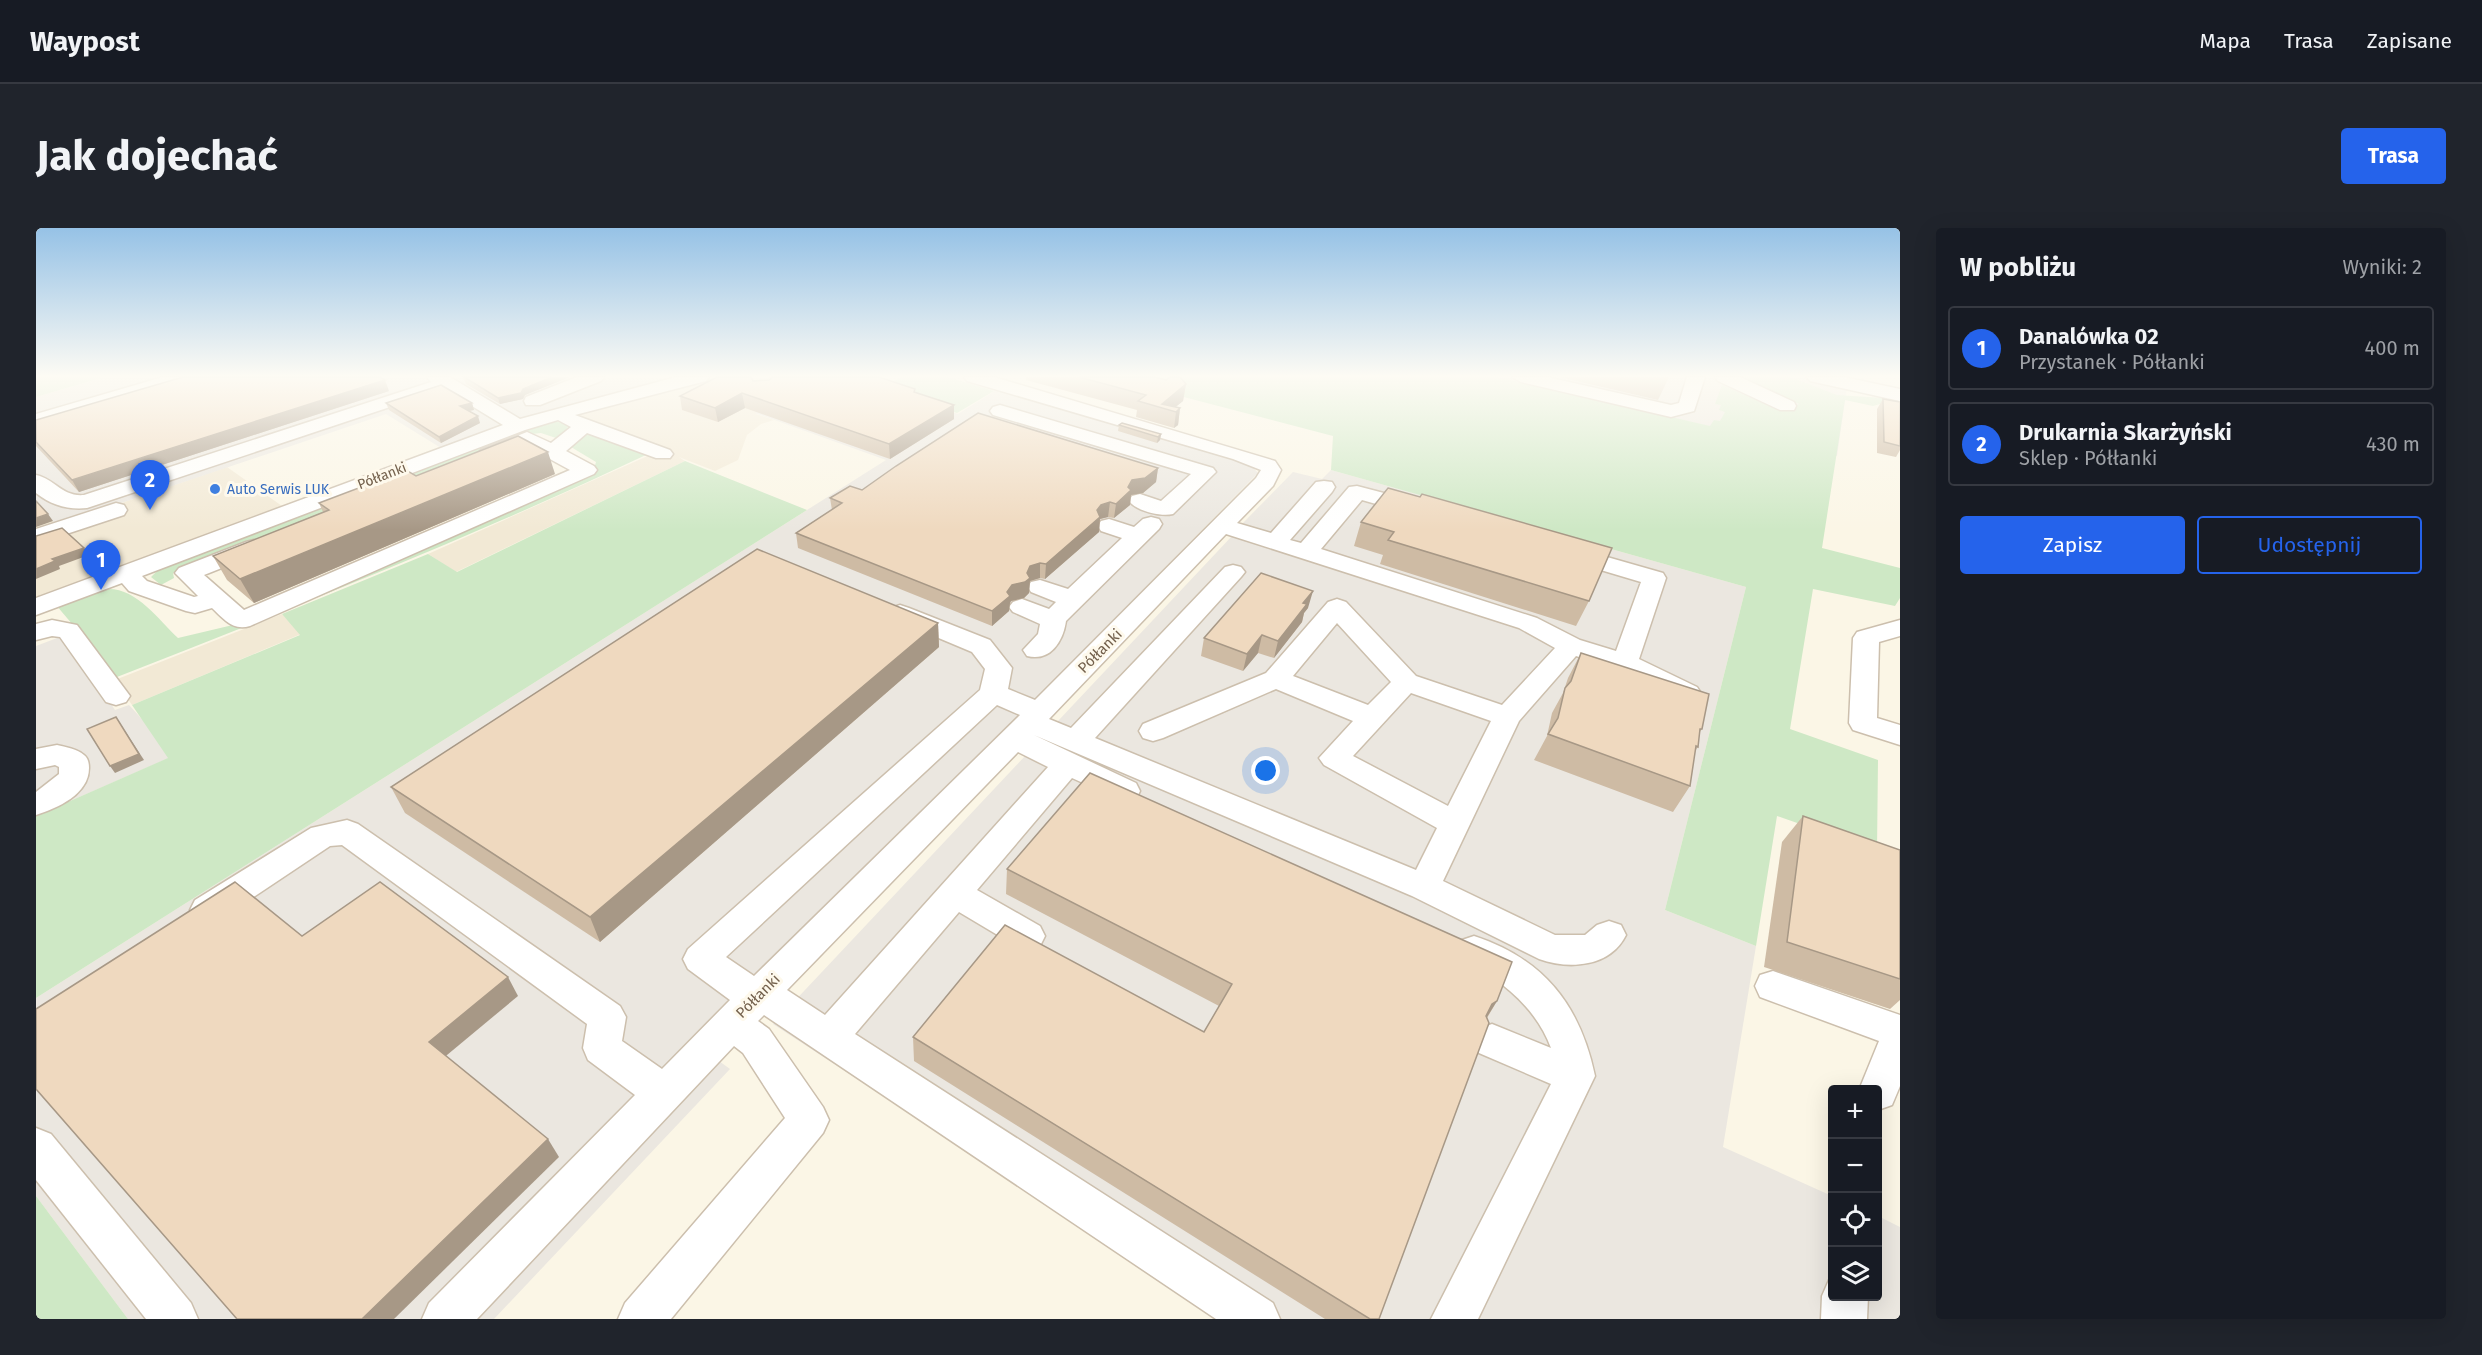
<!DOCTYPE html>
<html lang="pl">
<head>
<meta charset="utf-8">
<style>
  body { margin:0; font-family:"Fira Sans",sans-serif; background:#20242c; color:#f1f3f6 }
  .controls { position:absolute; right:18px; bottom:18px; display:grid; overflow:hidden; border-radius:6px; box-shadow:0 6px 24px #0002 }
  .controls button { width:54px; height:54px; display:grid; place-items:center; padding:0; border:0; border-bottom:2px solid #363941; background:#171b24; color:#f1f3f6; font:30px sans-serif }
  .you { position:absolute; left:1230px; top:543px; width:21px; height:21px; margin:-15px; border:4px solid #fff; border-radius:50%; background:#1a73e8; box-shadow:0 0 0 9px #1a73e833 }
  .badge { display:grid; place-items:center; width:39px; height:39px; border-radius:50%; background:#2563eb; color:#fff; font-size:20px; font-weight:700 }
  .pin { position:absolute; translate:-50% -50px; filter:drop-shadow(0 2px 3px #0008) }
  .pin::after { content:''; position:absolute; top:32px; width:21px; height:18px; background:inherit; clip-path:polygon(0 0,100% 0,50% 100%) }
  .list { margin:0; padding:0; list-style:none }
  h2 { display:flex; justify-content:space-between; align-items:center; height:78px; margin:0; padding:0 24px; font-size:26px }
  h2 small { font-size:20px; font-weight:400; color:#9ea1a6 }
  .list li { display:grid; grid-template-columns:39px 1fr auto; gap:18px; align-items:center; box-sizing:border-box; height:84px; margin:0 12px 12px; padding:0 12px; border:2px solid #363941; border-radius:6px }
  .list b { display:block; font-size:22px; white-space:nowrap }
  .list p { margin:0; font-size:20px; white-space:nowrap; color:#9ea1a6 }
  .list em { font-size:20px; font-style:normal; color:#9ea1a6 }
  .actions { display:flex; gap:12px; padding:18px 24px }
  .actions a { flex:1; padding:14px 0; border:2px solid #2563eb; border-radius:6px; text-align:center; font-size:21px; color:#2563eb }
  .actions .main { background:#2563eb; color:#fff }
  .icon { flex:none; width:33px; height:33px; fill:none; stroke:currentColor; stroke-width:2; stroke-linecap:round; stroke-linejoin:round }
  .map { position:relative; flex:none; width:1864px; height:1091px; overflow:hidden; border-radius:6px }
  header { display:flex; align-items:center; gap:36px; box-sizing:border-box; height:84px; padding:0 30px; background:#171b24; border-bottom:2px solid #363941 }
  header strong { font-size:28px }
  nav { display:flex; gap:33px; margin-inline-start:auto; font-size:21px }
  .intro { display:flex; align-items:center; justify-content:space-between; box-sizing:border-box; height:144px; padding:0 36px }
  h1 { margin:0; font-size:42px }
  .button { padding:15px 27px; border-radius:6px; background:#2563eb; color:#fff; font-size:21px; font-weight:700 }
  main { display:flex; gap:36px; padding:0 36px }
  aside { flex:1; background:#171b24; border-radius:6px; box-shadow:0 6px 24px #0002 }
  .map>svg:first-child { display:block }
</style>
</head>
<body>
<header>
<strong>Waypost</strong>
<nav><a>Mapa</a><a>Trasa</a><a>Zapisane</a></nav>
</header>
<div class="intro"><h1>Jak dojechać</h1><a class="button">Trasa</a></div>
<main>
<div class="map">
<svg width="1864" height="1091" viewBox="0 0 1864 1091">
  <rect width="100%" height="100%" fill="#fbf6e6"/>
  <g fill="#f2e9d5">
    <polygon points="681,149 722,149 763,163 720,186 738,192 725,196 711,207 702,232 679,243 643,229 649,233 420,344 392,326 616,226 528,187"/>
    <polygon points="191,239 246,278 0,372 0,275 21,297"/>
    <polygon points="246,386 265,406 96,477 79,452"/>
  </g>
  <g fill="#ebe7e0">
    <polygon points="70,149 632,151 648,149 548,173 480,193 405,220 350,186 20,297 0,275 0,169"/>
    <polygon points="722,149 805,149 922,186 962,161 1207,234 1214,236 1222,245 1028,442 654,812 694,841 458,1091 92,1091 0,968 0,770 850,232 719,185 763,163"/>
    <polygon points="1462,149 1767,149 1811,159 1801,228"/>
    <polygon points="1295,242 1710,359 1629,682 1720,718 1687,919 1796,968 1796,1068 1842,1068 1842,988 1864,999 1864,1091 1188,1091 737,796 1196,308 1215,303 1206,296 1257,244 1286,251"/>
    <polygon points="29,407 79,482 93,477 114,500 133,530 0,588 0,418"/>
  </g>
  <g fill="#cee8c5">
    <polygon points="0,149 68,149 0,169"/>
    <polygon points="865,149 912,149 958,163 921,185 845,161"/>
    <polygon points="1071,149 1462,149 1674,198 1678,192 1684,193 1689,184 1683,182 1685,177 1679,176 1686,157 1745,183 1763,176 1706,149 1754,149 1801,167 1864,171 1864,176 1851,174 1837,178 1809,172 1786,320 1864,340 1864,370 1859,378 1777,361 1754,501 1842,532 1841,623 1741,588 1720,718 1629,682 1710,359 1295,242 1297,208"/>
    <polygon points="514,193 529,195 532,199 523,211 505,205 487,207 137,345 138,350 125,357 115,349 122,342 183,316 188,317 396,236"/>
    <path d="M546 205H555L612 226C438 308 260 379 81 449L20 377C36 372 53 362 70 361 100 359 122 391 142 410L218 392 557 244 560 234 535 219Z"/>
    <polygon points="649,233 771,282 0,770 0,588 132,530 96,477 264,407 246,386 392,326 421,344"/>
    <polygon points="0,968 92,1091 0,1091"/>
  </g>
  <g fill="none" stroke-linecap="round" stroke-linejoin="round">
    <defs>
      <g id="minor">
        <polygon points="127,149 157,149 154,153 0,198 0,186"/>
        <path d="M391 149H414L484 191 640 149H673L670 153 539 187 634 222 637 226 634 230H620L551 205 530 223 558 238 561 242 558 246 214 398C196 403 188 391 176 380L159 385 150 383 93 363 86 355 0 387V370L467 197 408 161 51 280C32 282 15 277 0 265V247C19 251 26 269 48 267L395 154ZM522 192 535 199 515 215 491 204 445 222 442 226 445 230H459L490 218 534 242 208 382 168 347 226 324 230 319 226 314 218 312 210 314 143 340 139 345 162 368 158 369 111 353 106 348 489 202Z"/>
        <polygon points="541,149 568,149 565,153 504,177 490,177 488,173 490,169"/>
        <path d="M928 149H958L1239 233 1245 242 1237 258 1201 295 1235 305 1280 254 1288 253 1296 254 1299 259 1296 264 1254 312 1265 315 1313 259 1321 258 1390 276 1393 281 1390 286 1382 288 1326 272 1285 321 1501 390 1544 412 1580 423 1605 354 1521 329 1517 324 1521 319 1529 317 1627 345 1630 350 1603 431 1661 459 1665 465 1661 471 1651 474 1641 471 1580 440 1540 428 1483 493 1407 653 1519 707H1549L1561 697 1573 693 1585 697 1590 707C1574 739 1534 742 1503 731L1376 668 998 507 1100 555 1104 563 1100 571 1089 574 1036 550 941 662 1004 698 1009 708 1004 718 992 722 980 718 923 684 819 806 1237 1075 1244 1091H1180L728 787 722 793 733 801 787 879 793 892 787 905 635 1091H582L589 1075 749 890 707 825 698 818 441 1091H386L393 1075 599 867 552 832 547 820 551 796 306 617 294 618 183 692 171 695 159 692 154 682 159 672 275 600 311 592 322 596 584 778 590 789 586 813 626 841 694 772 652 741 647 731 652 721 944 462 949 441 936 424 855 390 851 385 855 380 864 377 873 380 954 412 976 440 972 461 999 472 1220 250 1225 242 1197 231 931 153ZM1190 306 1483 400 1519 420 1466 477 1380 448 1310 374 1301 371 1292 374 1230 445 1107 496 1103 503 1107 510 1117 513 1127 510 1240 461 1317 493 1283 530 1288 537 1401 600 1380 642 1059 510 1205 349 1209 344 1205 339 1197 337 1189 339 1035 500 1013 491ZM1301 395 1355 454 1332 477 1257 448ZM1375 465 1455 493 1412 578 1317 528ZM961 477 984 487 718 748 690 729ZM982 524 1012 539 789 787 751 762Z"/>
        <polygon points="1476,149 1511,149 1635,177 1643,175 1651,149 1669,149 1658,183 1635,189 1485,154"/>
        <polygon points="1679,149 1704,149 1758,174 1760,178 1758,182 1744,182 1682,153"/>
        <polygon points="1771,149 1808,149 1864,161 1864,173 1774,153"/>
        <path d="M964 177 1177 240 1180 244 1137 286C1125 289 1100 283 1093 273L1096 268 1104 266 1125 273 1155 246 957 187 954 183 957 179Z"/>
        <polygon points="80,275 88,277 91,282 88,287 0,316 0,301"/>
        <path d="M1115 289 1123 291 1126 296 1123 301 1030 393C1027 414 1014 434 991 428L987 422 1002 406 1004 396 977 384 973 379 977 374 986 371 1013 381 1020 374 995 364 992 359 995 354 1004 352 1032 361 1086 310 1065 303 1062 298 1065 293 1073 291 1098 299 1107 291Z"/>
        <polygon points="16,392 41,397 94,468 90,474 80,477 70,474 24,409 16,408 0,412 0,396"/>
        <polygon points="1864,392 1864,408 1843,414 1841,490 1864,497 1864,517 1817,502 1813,495 1817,410 1821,404"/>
        <path d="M21 517C29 519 42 521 48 527 52 530 53 535 53 540 53 566 22 580 0 587V564L23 546V539L19 537 0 541V521Z"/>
        <path d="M1438 708C1508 731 1544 777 1559 848L1442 1091H1395L1515 856 1443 825 1437 813 1443 801 1456 796 1515 820C1504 790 1482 767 1456 749 1443 740 1428 737 1420 722L1426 712Z"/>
        <polygon points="1737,743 1864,787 1864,858 1856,877 1842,882 1842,862 1823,862 1843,813 1724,769 1719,758 1724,747"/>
        <polygon points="0,900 15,906 155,1075 162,1091 110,1091 0,952"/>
        <polygon points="1796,1050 1796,1068 1832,1068 1831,1091 1785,1091 1786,1068 1793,1052"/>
      </g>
    </defs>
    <use href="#minor" stroke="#ccbfad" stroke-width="3"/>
    <use href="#minor" fill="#fff" fill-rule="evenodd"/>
  </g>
  <g fill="#cebba4">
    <polygon points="426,149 534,149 489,167 487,171 464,176 430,156 428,151"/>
    <polygon points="733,149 843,149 879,165 918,191 854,231 709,180 682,194 646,182 644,168 717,153 733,152 735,151"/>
    <polygon points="990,149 1119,149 1150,156 1147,173 1139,179 1144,180 1142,197 1138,200 1100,189 1101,182 990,152"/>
    <polygon points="1523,149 1633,149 1622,172"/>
    <polygon points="353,163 43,264 0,218 0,192"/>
    <polygon points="1847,171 1864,174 1864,222 1860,229 1841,225 1841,181"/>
    <polygon points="350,175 436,175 438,182 433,183 444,195 405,215 353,182"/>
    <polygon points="1083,197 1125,206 1124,212 1121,215 1082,203"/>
    <polygon points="1122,240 1120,254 1107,265 1095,267 1094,277 1078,290 1072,289 1064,291 1063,304 1009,351 1004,350 994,353 993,365 988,370 975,373 974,375 973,383 956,398 762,320 760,305 796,282 794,270 826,262"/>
    <polygon points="519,246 218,375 191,352 177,328 287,284 283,275 380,248"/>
    <polygon points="1352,260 1553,373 1540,398 1344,336 1347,327 1318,318 1325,294"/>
    <polygon points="1272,380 1268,385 1266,394 1238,430 1222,425 1207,443 1165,428 1168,410"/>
    <polygon points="902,395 903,419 564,714 369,585 355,559"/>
    <polygon points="1545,425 1666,501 1663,505 1662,519 1659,523 1654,558 1637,584 1498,532 1511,508 1516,485 1527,465 1532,450"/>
    <polygon points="1767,588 1864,622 1864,772 1854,781 1728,739 1746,614"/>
    <polygon points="971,641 1461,773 1451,790 1343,1091 1289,1091 878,833 877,809 1168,804 1183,778 970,666"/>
  </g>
  <g fill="#a79886">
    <polygon points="516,149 534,149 489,167 487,171 464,176 462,170"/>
    <polygon points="349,152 353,163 43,264 36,252"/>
    <polygon points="1150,156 1147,173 1136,182 1126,176"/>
    <polygon points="706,165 709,180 682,194 679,180"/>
    <polygon points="436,175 438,182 427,184 424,178"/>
    <polygon points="918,177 918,191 854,231 853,216"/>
    <polygon points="1144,180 1142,197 1138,200 1140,184"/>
    <polygon points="442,188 444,195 405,215 403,209"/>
    <polygon points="1125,206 1124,212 1121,215 1122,209"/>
    <polygon points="512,224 519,246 218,375 204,351"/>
    <polygon points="1122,240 1120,254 1107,265 1095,267 1094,277 1078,290 1080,276 1092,259 1096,252"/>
    <polygon points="1074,274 1072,289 1064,291 1063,304 1009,351 1010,336 1061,282 1065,277"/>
    <polygon points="12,286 17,293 0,299 0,290"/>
    <polygon points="48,320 53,327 23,338 24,341 0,351 0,341 16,331"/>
    <polygon points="1004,335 1004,350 994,353 993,365 988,370 975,373 974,375 973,383 956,398 956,383 976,357 991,345 994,338"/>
    <polygon points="1277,363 1272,380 1268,385 1266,394 1238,430 1242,413 1267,375"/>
    <polygon points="902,395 903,419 564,714 554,689"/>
    <polygon points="1226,407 1222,425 1207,443 1211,426"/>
    <polygon points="80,489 108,532 79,545 74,538"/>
    <polygon points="472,749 482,768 405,832 393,814"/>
    <polygon points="1461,773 1446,797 1456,776"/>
    <polygon points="512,911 523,929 358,1091 326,1091"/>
  </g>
  <g fill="#efd9bf" stroke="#a79886" stroke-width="1.5">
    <polygon points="147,149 344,149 349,152 36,252 0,214 0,192"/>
    <polygon points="428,149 516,149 487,161 485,165 462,170"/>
    <polygon points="681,149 715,149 717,153 733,152 737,149 843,149 879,161 878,164 918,177 853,216 706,165 679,180 644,168"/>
    <polygon points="1043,149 1119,149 1130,152 1134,149 1144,149 1150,156 1126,176 1144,180 1140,184 1102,173 1110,167"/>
    <polygon points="405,157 436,175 424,178 442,188 403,209 350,175"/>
    <polygon points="1847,171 1864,174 1864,218 1848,214"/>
    <polygon points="942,185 1122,240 1109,250 1096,252 1092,259 1095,262 1080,276 1074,274 1065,277 1061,282 1064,289 1010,336 1004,335 994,338 991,345 994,350 989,354 976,357 971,364 974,368 956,383 760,305 806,275 794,270 814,258 826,262 860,238"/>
    <polygon points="1086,195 1125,206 1122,209 1083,197"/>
    <polygon points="482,208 512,224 204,351 177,328 293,282 283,275 370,242 380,248"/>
    <polygon points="1352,260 1384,269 1386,266 1576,320 1553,373 1352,312 1358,304 1325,294"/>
    <polygon points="0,273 12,286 0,290"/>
    <polygon points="26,300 48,320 16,331 19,333 0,341 0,308"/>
    <polygon points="721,321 902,395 554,689 355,559"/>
    <polygon points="1225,345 1277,363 1267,375 1271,376 1242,413 1226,407 1211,426 1168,410"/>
    <polygon points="1545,425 1673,466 1666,501 1664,501 1662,519 1660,518 1654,558 1512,506 1522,490 1529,460 1535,453"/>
    <polygon points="80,489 103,526 74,538 51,501"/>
    <polygon points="1054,545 1476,734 1461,773 1456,776 1450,788 1453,795 1343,1091 1334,1091 877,809 969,697 1168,804 1196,756 971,641"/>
    <polygon points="1767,588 1864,622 1864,751 1751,714"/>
    <polygon points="199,654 266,708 344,654 472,749 393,814 512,911 326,1091 201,1091 0,861 0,781"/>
  </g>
  <linearGradient id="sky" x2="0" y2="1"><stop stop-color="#96c2e6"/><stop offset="0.49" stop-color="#fdfbf4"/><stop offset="1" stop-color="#fdfbf4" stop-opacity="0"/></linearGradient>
  <rect width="1864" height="302" fill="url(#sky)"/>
  <circle fill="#3f7fe0" stroke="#fef9ec" stroke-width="2" cx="179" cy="261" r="6"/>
  <g text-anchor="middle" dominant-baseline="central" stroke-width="6" stroke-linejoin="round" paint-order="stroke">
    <g font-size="14" fill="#73604c" stroke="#fef9ec">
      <text transform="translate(346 248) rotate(-21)">Półłanki</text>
    </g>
    <g font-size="14" fill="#366cbe" stroke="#fef9ec" text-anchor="start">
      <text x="191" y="261">Auto Serwis LUK</text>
    </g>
    <g font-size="15" fill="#73604c" stroke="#fef9ec">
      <text transform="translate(1064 423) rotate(-45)">Półłanki</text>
      <text transform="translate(722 768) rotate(-45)">Półłanki</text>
    </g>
  </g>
</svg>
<div class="controls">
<button>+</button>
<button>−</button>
<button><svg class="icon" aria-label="locate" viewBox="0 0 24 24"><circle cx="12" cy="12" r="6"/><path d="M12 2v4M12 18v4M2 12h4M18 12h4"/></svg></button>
<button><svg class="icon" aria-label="layers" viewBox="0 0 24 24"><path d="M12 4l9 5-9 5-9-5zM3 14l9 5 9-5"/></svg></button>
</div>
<div class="you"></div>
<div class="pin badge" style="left:65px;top:362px">1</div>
<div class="pin badge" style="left:114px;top:282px">2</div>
</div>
<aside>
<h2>W pobliżu<small>Wyniki: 2</small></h2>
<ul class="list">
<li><span class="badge">1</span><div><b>Danalówka 02</b><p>Przystanek · Półłanki</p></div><em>400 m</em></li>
<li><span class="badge">2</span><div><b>Drukarnia Skarżyński</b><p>Sklep · Półłanki</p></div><em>430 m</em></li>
</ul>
<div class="actions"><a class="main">Zapisz</a><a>Udostępnij</a></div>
</aside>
</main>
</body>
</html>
